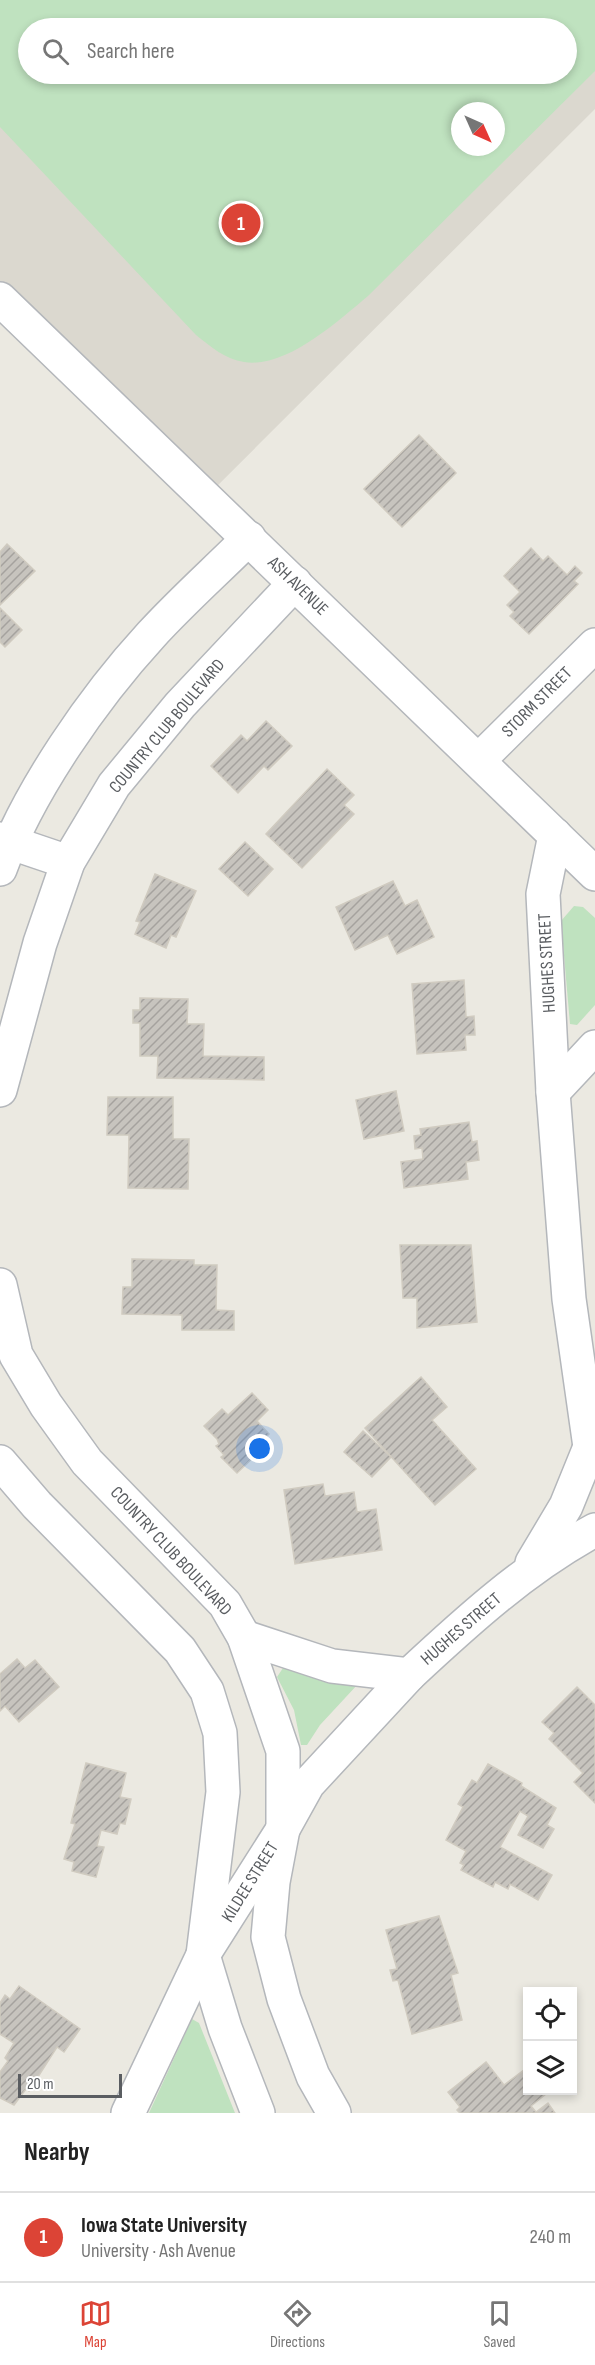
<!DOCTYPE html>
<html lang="en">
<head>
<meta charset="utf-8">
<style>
  body { margin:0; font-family:"Sofia Sans Condensed",sans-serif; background:#f2f2f2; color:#222 }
  .controls { position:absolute; right:18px; bottom:18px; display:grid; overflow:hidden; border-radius:0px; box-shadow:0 3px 9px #0003 }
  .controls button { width:54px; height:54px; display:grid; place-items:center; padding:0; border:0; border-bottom:2px solid #e0e0e0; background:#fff; color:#222; font:30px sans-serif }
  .compass { position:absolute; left:451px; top:102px; width:54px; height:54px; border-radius:50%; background:#fff; box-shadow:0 3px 9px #0003; rotate:135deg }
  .scale { position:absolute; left:18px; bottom:15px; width:104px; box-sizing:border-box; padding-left:6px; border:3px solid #5a5d61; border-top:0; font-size:16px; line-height:21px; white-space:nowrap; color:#5a5d61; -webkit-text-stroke:4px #fff; paint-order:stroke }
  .you { position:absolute; left:260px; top:1449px; width:21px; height:21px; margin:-15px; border:4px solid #fff; border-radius:50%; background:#1a73e8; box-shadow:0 0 0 9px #1a73e833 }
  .badge { display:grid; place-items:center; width:39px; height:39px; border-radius:50%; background:#dc4436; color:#fff; font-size:20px; font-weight:700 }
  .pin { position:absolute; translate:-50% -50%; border:3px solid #fff; box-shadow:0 2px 6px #0006 }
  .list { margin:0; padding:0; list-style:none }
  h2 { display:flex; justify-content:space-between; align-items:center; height:78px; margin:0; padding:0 24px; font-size:26px }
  h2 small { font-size:20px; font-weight:400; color:#767676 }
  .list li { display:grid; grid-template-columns:39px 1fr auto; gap:18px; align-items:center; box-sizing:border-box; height:90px; padding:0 24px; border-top:2px solid #e0e0e0 }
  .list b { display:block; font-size:22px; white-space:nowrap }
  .list p { margin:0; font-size:20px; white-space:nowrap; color:#767676 }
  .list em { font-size:20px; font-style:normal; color:#767676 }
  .icon { flex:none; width:33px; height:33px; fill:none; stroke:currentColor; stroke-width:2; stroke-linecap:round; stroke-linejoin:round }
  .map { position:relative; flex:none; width:595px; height:2113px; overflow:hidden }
  .search { position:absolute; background:#fff; box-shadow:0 3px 9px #0003; left:18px; right:18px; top:18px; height:66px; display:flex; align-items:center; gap:15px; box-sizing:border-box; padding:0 21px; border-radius:33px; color:#767676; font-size:22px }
  .sheet { height:168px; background:#fff }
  nav { display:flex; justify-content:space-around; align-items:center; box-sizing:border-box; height:84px; border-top:2px solid #e0e0e0; background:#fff; font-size:16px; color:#767676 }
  nav a { display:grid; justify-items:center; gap:3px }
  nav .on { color:#dc4436 }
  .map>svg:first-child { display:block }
</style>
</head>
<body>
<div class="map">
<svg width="595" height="2113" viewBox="0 0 595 2113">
  <defs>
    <pattern id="building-hatch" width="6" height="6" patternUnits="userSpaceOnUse" patternTransform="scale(1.5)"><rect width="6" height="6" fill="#c7c4be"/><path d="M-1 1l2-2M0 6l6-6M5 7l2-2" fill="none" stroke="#a5a29e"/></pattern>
  </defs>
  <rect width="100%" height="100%" fill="#ebe9e1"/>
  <path fill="#dbd8cf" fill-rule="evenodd" d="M0 0H595V109L206 497 0 299ZM28 28H566V74H28ZM460 111H496V147H460Z"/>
  <g fill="#bfe2bf" fill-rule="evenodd">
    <path d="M0 0H595V71L368 296C338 321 286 369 244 362 225 359 211 347 196 335L0 127ZM28 28H566V74H28ZM460 111H496V147H460Z"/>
    <polygon points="574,906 583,907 595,918 595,1005 577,1025 570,1024 561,921"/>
    <polygon points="283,1668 358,1684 320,1725 307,1745 301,1745 294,1710 277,1677"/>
    <polygon points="192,2019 199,2023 235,2113 149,2113"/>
  </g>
  <g fill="url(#building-hatch)" stroke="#d0cbc0" stroke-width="1.5">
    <polygon points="419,435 456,473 402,527 364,489"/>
    <polygon points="7,544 35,571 0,605 0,552"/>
    <polygon points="531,548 543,561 548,556 567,575 575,566 582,573 574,581 578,584 529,634 510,616 514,612 507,605 520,592 504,576"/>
    <polygon points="0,608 22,630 5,647 0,642"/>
    <polygon points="266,721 292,746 268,770 264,766 238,793 211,766 241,735 247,741"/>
    <polygon points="327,769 354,795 344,805 354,814 302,868 266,834"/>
    <polygon points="245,842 273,869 248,896 219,869"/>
    <polygon points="155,874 196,891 176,937 171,935 166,948 135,934 140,922 136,921"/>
    <polygon points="393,881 405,906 417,900 434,937 397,954 388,935 355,950 336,907"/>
    <polygon points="464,980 466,1017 474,1016 475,1035 465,1035 466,1050 417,1054 412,984"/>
    <polygon points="140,998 188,999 187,1024 204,1024 203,1056 264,1057 264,1080 157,1078 158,1056 140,1056 140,1023 133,1023 133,1010 140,1010"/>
    <polygon points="396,1091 404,1131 364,1139 356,1100"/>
    <polygon points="108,1097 173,1097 173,1139 189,1139 188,1189 128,1188 129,1135 107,1135"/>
    <polygon points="469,1122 472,1142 477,1141 479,1160 466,1162 468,1179 404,1188 401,1162 423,1159 422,1148 415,1149 414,1136 421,1135 420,1129"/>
    <polygon points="400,1245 471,1245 477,1322 417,1328 417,1298 403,1298"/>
    <polygon points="132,1259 194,1260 194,1265 217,1265 216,1310 234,1311 234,1330 182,1330 182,1315 122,1314 123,1287 132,1287"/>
    <polygon points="421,1377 447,1407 432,1420 476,1469 435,1505 365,1428"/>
    <polygon points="252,1393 268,1410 257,1421 269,1434 259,1444 263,1448 237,1473 221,1457 224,1455 216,1446 219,1444 217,1439 204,1426 222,1409 228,1415"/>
    <polygon points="363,1431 391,1457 372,1477 344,1452"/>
    <polygon points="323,1484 325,1496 354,1492 357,1512 376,1509 382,1550 295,1564 284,1490"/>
    <polygon points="17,1659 25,1668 35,1660 59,1687 19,1722 5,1706 0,1711 0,1674"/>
    <polygon points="577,1687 595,1705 595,1803 574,1782 583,1773 549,1739 554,1733 542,1722"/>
    <polygon points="86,1763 126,1773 120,1797 131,1799 125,1824 120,1823 117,1834 101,1830 97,1846 104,1847 96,1877 72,1871 74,1862 64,1859 75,1824 71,1823"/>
    <polygon points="488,1764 522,1783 521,1786 556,1808 547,1825 554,1829 543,1848 518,1835 528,1816 520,1811 500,1847 552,1875 538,1900 510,1884 508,1889 495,1882 493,1887 461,1870 464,1865 460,1863 466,1851 446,1840 463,1807 458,1804 472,1780 477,1783"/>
    <polygon points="439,1916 458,1973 451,1975 462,2020 412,2034 398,1980 393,1981 390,1970 397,1969 386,1930"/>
    <polygon points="19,1986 80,2029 64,2052 57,2047 29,2091 26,2089 14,2105 0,2098 0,2072 8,2061 5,2058 14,2043 0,2034 0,2003 5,1995 10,1999"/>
    <polygon points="486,2062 504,2085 528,2067 528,2090 551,2090 531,2106 536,2112 548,2103 555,2113 460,2113 457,2110 460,2107 448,2092"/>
  </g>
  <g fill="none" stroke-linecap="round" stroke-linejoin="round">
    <defs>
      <g id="minor">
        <polyline points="0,299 595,874"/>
        <polyline points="479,760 595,645"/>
        <polyline points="555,835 543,894 553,1092 569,1299 590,1447"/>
        <polyline points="0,839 68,862"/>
        <path d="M0 869C29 790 94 697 151 635 182 601 216 571 249 538"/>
        <polyline points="0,1090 40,943 68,862 114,785 180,705 295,583"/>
        <polyline points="553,1092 595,1047"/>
        <polyline points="0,1285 16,1355 46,1405 87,1462 225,1604 244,1637 283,1751 283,1829 273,1882 268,1937 284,1999 313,2076 334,2113"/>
        <polyline points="0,1462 37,1505 180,1650 207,1691 220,1733 223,1792 203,1955 225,2028 258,2113"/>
        <polyline points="532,1563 566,1506 590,1447"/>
        <path d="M244 1637 332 1666 409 1675C467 1621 525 1568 595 1530"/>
        <polyline points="128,2113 203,1955 283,1829 308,1784 409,1675"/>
      </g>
    </defs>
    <use href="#minor" stroke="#b4b7bb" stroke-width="36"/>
    <use href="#minor" stroke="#fff" stroke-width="33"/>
  </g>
  <g text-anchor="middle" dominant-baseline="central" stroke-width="4.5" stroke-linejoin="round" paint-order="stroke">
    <g font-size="18" fill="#5a5d61" stroke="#fff">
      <text transform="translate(298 586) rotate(44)">ASH AVENUE</text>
      <text transform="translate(537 702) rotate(-45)">STORM STREET</text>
      <text transform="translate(167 726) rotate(-50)">COUNTRY CLUB BOULEVARD</text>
      <text transform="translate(547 963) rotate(-93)">HUGHES STREET</text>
      <text transform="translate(171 1551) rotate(47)">COUNTRY CLUB BOULEVARD</text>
      <text transform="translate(461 1629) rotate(-41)">HUGHES STREET</text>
      <text transform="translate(250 1882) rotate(-58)">KILDEE STREET</text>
    </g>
  </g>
</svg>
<div class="controls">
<button><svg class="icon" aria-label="locate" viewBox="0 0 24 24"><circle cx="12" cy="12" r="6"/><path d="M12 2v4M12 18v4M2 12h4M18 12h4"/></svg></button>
<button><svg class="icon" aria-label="layers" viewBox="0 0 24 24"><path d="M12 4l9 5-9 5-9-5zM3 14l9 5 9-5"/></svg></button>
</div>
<svg class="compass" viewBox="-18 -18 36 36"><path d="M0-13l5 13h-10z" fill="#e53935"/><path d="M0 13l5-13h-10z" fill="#767676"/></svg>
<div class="scale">20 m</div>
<div class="you"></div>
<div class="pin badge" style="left:241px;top:223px">1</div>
<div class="search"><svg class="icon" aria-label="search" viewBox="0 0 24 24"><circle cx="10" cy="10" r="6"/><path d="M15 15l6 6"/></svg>Search here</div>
</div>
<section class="sheet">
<h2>Nearby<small></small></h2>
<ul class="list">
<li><span class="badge">1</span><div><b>Iowa State University</b><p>University · Ash Avenue</p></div><em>240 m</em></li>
</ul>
</section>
<nav>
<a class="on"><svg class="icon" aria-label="map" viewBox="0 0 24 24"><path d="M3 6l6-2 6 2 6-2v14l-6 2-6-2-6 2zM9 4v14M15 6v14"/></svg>Map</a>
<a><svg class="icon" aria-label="directions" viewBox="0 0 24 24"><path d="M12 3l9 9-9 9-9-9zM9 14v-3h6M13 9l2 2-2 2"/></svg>Directions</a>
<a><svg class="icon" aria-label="saved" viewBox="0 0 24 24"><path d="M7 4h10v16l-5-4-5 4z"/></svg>Saved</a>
</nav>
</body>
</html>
